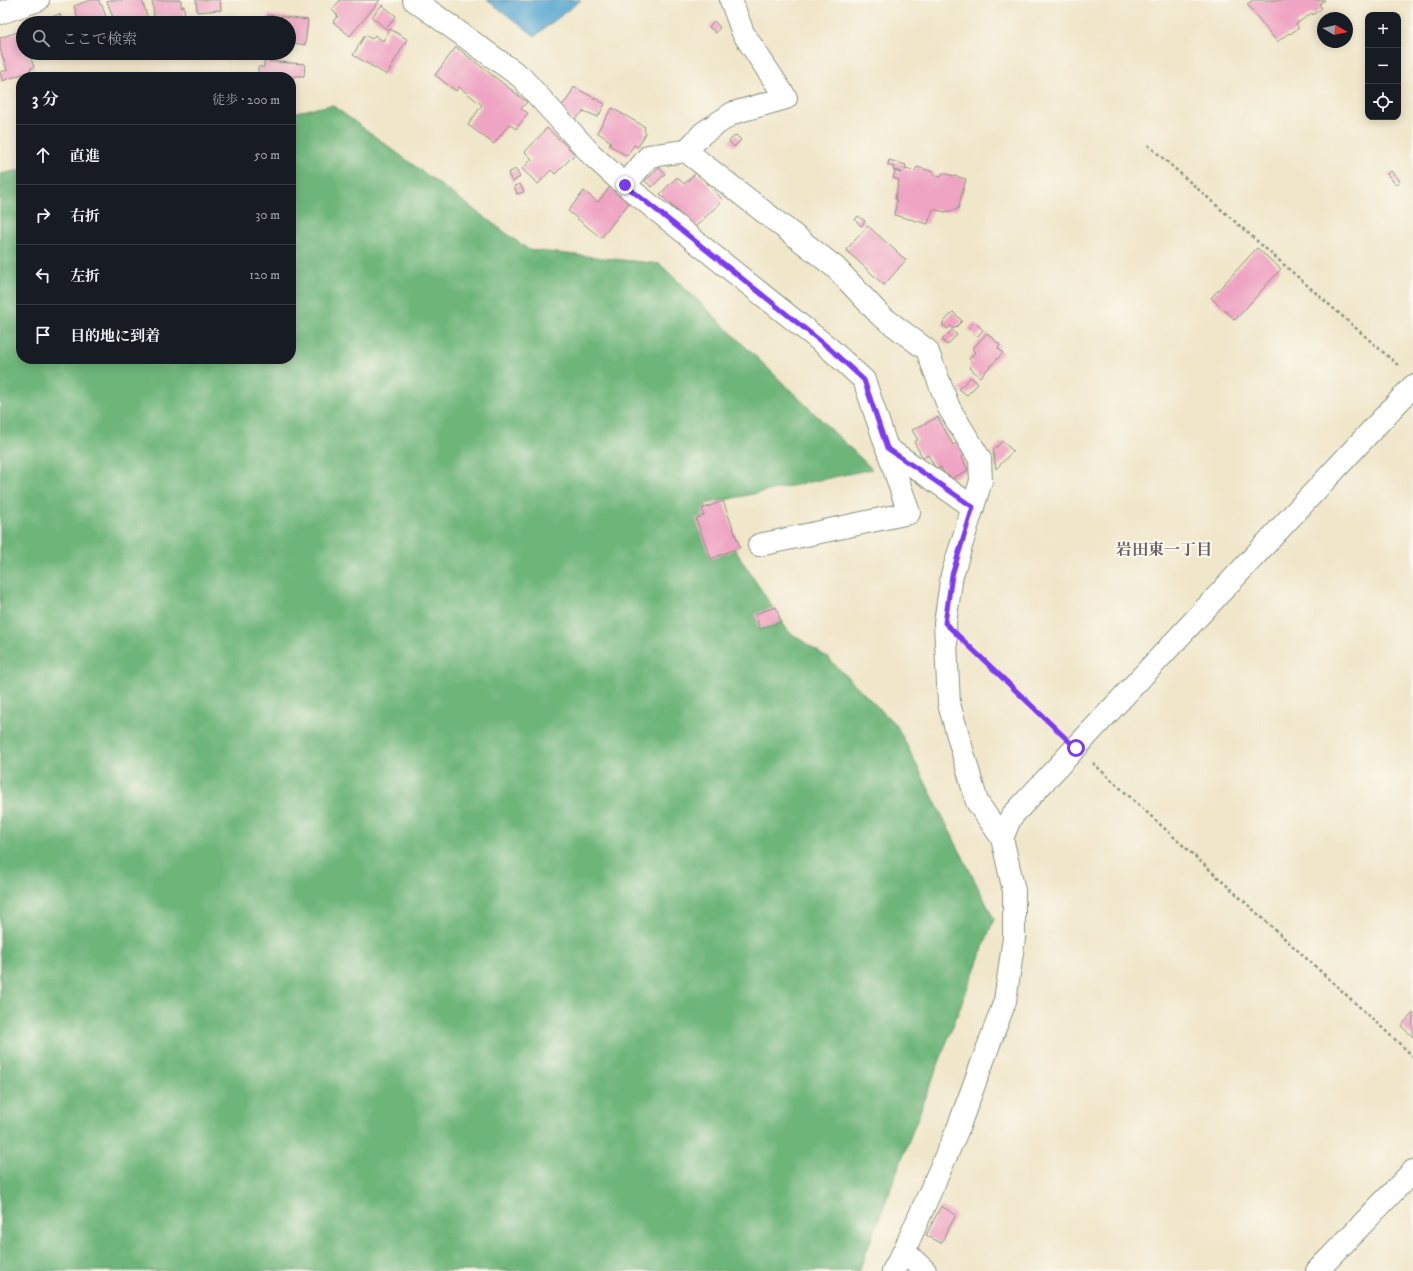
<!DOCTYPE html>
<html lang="ja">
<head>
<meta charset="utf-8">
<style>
  body { margin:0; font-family:"IM FELL DW Pica","Noto Serif JP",serif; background:#20242c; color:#f1f3f6 }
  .controls { position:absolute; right:12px; top:12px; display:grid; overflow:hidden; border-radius:8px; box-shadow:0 2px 10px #0003 }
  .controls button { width:36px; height:36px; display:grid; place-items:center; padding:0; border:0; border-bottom:1px solid #363941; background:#171b24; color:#f1f3f6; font:20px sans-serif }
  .compass { position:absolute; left:1317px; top:12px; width:36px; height:36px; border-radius:50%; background:#171b24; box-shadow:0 2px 10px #0003; rotate:99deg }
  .stop { position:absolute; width:12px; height:12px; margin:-9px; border:3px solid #7c3aed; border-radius:50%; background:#fff }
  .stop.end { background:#7c3aed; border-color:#fff; box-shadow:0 1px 4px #0008 }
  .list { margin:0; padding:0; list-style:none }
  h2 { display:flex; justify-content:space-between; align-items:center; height:52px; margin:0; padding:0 16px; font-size:17px }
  h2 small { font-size:13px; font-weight:400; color:#9ea1a6 }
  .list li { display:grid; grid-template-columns:26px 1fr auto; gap:12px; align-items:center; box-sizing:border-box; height:60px; padding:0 16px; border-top:1px solid #363941 }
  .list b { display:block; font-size:15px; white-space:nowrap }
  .list em { font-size:13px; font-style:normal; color:#9ea1a6 }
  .icon { flex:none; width:22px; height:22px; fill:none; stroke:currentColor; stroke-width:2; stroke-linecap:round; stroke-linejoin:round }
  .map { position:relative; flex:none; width:1413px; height:1271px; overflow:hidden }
  .search { position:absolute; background:#171b24; box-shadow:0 2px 10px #0003; left:16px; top:16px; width:280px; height:44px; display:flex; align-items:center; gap:10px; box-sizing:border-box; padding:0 14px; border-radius:22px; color:#9ea1a6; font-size:15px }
  .panel { position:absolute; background:#171b24; box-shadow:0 2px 10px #0003; left:16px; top:72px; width:280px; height:292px; border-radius:16px }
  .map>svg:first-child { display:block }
</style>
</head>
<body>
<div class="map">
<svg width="1413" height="1271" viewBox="0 0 1413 1271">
  <rect width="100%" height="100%" fill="#fbf7ec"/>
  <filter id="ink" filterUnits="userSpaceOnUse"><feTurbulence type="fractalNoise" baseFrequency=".025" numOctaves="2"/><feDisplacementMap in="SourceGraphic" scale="8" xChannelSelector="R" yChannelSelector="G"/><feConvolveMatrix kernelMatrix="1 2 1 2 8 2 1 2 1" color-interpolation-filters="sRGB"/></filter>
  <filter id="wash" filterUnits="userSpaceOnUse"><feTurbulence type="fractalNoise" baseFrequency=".012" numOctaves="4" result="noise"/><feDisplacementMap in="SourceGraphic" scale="16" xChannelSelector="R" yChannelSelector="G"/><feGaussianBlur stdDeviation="0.9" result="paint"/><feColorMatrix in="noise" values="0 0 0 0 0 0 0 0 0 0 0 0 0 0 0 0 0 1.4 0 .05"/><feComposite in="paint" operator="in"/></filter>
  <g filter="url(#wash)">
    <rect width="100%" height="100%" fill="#f0e6ca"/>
    <polygon fill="#6eb57a" stroke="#467957" points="332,105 529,250 660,264 872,469 705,504 788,631 828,658 897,726 994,919 859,1271 0,1271 0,174 21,170 21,359 291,359 291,113"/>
    <polygon fill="#56a6d0" stroke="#3a7282" points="487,0 581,0 535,36"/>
    <g id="blocks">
      <g fill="#efa4c3">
        <polygon points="90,0 99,0 100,5 102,5 108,23 79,23 74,6"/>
        <polygon points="110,0 142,0 149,23 115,23 107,1"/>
        <polygon points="152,0 181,0 181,7 184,6 185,20 175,23 164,23 163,16 154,17"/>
        <polygon points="196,0 220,0 221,10 197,12"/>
        <polygon points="340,0 380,0 350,36 333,22 338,16 332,10"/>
        <polygon points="1253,0 1325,0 1319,4 1322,8 1313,15 1312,13 1296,24 1299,28 1290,34 1289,33 1277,42 1247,4"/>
        <polygon points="382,5 396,16 386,29 372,17"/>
        <polygon points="60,14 63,23 39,23 38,21"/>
        <polygon points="268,15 308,20 305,45 289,42 289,23 267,23"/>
        <polygon points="714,21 720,27 716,33 709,27"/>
        <polygon points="390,29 407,39 387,75 353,55 365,35 372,39 375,35 383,41"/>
        <polygon points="23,30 23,53 29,53 34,67 30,69 31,71 2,81 0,72 7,70 0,49 0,38"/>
        <polygon points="456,47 527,102 521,109 528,113 516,129 509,124 494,144 468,125 482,105 459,87 456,91 435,75"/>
        <polygon points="264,61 305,64 304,76 294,76 293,88 291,88 291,77 258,77 258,67 264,67"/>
        <polygon points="574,87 605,104 598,117 584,111 573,121 560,107 567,100"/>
        <polygon points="612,108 645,127 644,131 646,133 638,147 634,145 627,156 609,145 611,142 597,132"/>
        <polygon points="547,128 575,154 555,174 551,170 538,184 522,169 532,159 525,152"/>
        <polygon points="736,135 741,140 734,147 729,141"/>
        <polygon points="889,160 906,165 905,169 915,171 917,167 934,172 933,175 941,177 942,173 966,179 958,209 945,212 933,209 928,224 894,215 897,200 895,199 899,180 893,178 895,171 901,173 901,172 893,170 894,167 888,165"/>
        <polygon points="659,167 665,174 652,187 645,181"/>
        <polygon points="516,169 520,177 512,182 508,173"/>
        <polygon points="1391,171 1400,181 1396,185 1387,174"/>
        <polygon points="697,172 723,200 694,228 660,194 677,177 684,184"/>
        <polygon points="520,184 524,192 517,194 514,186"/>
        <polygon points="610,187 629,203 601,238 568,211 584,191 598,202"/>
        <polygon points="858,216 865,221 861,226 855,220"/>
        <polygon points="868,226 906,260 884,285 846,250"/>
        <polygon points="1257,248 1281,269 1235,320 1211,298"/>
        <polygon points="953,312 962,321 954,329 950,326 948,329 942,324"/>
        <polygon points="974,322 983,330 977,337 968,329"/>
        <polygon points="952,330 957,335 947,345 942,340"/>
        <polygon points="987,333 1000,345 998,348 1003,353 980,377 969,367 973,363 969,359 975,352 972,349"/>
        <polygon points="971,377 978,384 967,395 959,389"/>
        <polygon points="938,417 953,445 960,442 966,455 962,457 968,470 951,479 949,475 946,476 941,467 936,469 928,455 923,458 914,442 918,440 912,430"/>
        <polygon points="1002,441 1013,451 996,469 993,451"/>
        <polygon points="723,501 740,547 711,559 696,519 704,515 702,509"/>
        <polygon points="776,607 781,622 760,629 755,614"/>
        <polygon points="1413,1013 1413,1037 1401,1026"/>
        <polygon points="941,1206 956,1215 941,1243 926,1235"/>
      </g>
    </g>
  </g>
  <g filter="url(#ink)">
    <use href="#blocks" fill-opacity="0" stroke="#88927f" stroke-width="1"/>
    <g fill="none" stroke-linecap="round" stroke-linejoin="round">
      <defs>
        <g id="minor">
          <polyline points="414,0 521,77 592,155 625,185 649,156 686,151 836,268 880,315 927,350 949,408 980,459 981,481 952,575 945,623 949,704 977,802 1002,838 1014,891 1014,938 1005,1001 957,1131 904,1251 893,1271"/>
          <polyline points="0,13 38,0"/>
          <polyline points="686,151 703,133 733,113 786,98 743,33 731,0"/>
          <polyline points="625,185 829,348 864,380 909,513 759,545"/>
          <polyline points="887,448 973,507"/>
          <polyline points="1002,838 1011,817 1413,386"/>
          <polyline points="904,1251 925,1271"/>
          <polyline points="1317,1271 1413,1171"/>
        </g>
      </defs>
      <use href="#minor" stroke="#88927f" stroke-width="24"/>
      <g stroke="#88927f" stroke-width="2.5" stroke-dasharray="3 3" stroke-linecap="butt">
        <polyline points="1148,145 1400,367"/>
        <polyline points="971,648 1059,731"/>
        <polyline points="1093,763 1413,1056"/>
      </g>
      <use href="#minor" stroke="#fff" stroke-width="22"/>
    </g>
  </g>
  <g fill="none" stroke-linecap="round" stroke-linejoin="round" filter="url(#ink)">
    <polyline stroke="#7c3aed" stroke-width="5" points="625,185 829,348 864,380 887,448 973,507 952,575 945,623 1076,748"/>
  </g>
  <g text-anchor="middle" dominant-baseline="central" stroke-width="4" stroke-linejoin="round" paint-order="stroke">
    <g font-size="16" font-weight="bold" fill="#686166" stroke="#fbf7ec">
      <text x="1164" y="550">岩田東一丁目</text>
    </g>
  </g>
</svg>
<div class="controls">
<button>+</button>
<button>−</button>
<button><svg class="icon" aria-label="locate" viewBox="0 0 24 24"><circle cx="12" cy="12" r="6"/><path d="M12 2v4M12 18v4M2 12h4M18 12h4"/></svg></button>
</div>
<svg class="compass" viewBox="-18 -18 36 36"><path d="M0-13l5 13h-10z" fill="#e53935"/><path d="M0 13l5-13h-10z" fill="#9ea1a6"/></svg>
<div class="stop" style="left:1076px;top:748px"></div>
<div class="stop end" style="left:625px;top:185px"></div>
<div class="search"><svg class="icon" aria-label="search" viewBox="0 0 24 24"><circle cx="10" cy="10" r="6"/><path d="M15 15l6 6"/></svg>ここで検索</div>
<section class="panel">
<h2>3 分<small>徒歩 · 200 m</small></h2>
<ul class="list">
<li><svg class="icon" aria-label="ahead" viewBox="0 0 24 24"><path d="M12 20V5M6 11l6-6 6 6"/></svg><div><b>直進</b></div><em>50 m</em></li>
<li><svg class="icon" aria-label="right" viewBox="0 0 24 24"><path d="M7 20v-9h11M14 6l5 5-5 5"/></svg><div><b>右折</b></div><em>30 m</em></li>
<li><svg class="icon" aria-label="left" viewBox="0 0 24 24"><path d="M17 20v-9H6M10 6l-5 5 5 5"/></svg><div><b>左折</b></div><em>120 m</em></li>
<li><svg class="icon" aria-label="arrive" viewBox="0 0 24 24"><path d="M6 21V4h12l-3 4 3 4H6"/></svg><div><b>目的地に到着</b></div></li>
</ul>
</section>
</div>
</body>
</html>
